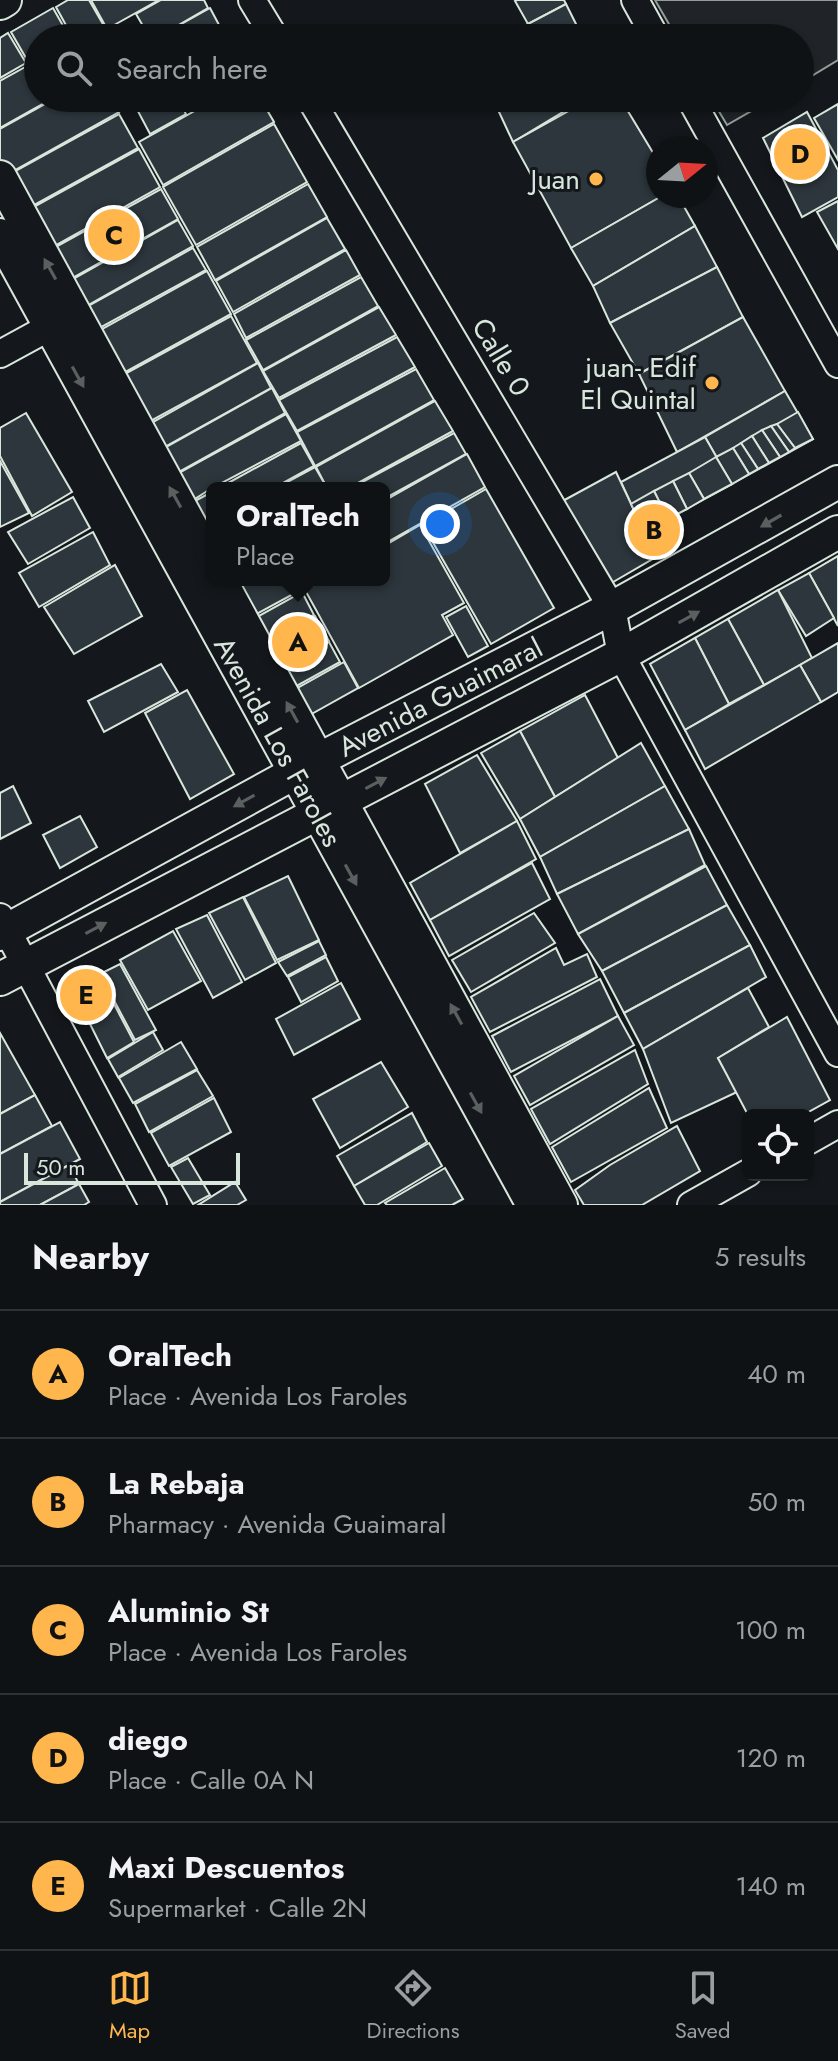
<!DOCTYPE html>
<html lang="en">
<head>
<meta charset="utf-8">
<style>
  body { margin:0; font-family:Jost,sans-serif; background:#1d2022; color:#f1f3f6 }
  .controls { position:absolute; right:24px; bottom:24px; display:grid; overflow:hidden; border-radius:12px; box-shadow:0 2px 6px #0004 }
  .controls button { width:72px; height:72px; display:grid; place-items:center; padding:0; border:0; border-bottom:2px solid #2f3234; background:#0f1215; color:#f1f3f6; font:40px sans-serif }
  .compass { position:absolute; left:646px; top:136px; width:72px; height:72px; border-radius:50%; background:#0f1215; box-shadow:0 2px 6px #0004; rotate:72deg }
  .scale { position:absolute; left:24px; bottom:20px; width:216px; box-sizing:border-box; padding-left:8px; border:4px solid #d8e6dc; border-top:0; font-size:22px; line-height:28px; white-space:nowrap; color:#d8e6dc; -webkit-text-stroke:6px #14181c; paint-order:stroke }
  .you { position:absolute; left:440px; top:524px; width:28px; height:28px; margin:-20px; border:6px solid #fff; border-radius:50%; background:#1a73e8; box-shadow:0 0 0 12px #1a73e833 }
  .badge { display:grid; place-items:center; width:52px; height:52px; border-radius:50%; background:#ffb74d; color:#111; font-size:26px; font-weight:700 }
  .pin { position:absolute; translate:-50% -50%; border:4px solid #fff; box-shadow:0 2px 8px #0006 }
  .popup { position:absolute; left:206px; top:482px; width:184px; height:104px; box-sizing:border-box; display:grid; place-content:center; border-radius:12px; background:#0f1215; filter:drop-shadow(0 2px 6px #0005); font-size:26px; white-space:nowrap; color:#9b9ea0 }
  .popup b { font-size:30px; color:#f1f3f6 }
  .popup::after { content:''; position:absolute; left:50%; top:100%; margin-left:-16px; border:16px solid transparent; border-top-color:#0f1215 }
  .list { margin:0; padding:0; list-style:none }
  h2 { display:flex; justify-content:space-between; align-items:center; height:104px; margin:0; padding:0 32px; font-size:34px }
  h2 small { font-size:26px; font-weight:400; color:#9b9ea0 }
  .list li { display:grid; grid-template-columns:52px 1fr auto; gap:24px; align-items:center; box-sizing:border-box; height:128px; padding:0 32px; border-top:2px solid #2f3234 }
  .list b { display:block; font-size:30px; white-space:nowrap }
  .list p { margin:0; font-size:26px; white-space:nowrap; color:#9b9ea0 }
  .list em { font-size:26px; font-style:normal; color:#9b9ea0 }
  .icon { flex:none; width:44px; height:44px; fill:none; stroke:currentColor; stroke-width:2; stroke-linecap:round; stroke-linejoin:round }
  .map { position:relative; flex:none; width:838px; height:1205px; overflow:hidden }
  .search { position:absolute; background:#0f1215; box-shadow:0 2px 6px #0004; left:24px; right:24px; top:24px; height:88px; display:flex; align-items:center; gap:20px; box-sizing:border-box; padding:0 28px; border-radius:44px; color:#9b9ea0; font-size:30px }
  .sheet { height:744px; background:#0f1215 }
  nav { display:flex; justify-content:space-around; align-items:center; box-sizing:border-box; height:112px; border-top:2px solid #2f3234; background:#0f1215; font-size:22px; color:#9b9ea0 }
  nav a { display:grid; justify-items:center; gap:4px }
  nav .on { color:#ffb74d }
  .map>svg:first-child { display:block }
</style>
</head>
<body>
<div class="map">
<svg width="838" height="1205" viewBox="0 0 838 1205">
  <rect width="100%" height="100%" fill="#14181c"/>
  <g fill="#202428" stroke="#939e99" stroke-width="2">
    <polygon points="655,0 838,0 838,60 800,83 800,38 677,38"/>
    <polygon points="711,98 774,98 727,125"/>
  </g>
  <g fill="#2c363c" stroke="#d8e6dc" stroke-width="2">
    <polygon points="68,0 89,0 111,38 73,38 56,7"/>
    <polygon points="91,0 159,0 107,29"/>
    <polygon points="161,0 204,0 208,8 156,38 150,38 136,14"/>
    <polygon points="517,0 564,0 566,4 528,24 515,1"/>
    <polygon points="566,4 583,38 501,38 528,24"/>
    <polygon points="53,8 70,38 38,38 38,79 11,32"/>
    <polygon points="210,8 226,38 161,38 160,36"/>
    <polygon points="8,33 26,63 0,78 0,38"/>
    <polygon points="27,66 38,87 38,98 44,98 46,102 0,128 0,81"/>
    <polygon points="56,98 111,98 119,112 8,174 0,159 0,129"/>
    <polygon points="131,98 177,98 186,114 150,134"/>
    <polygon points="218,98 260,98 274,122 163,185 139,142"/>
    <polygon points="496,98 586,98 513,142 493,99"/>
    <polygon points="592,98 620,98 658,161 658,196 662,196 571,248 513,142"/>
    <polygon points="838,104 838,160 814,118"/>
    <polygon points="807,112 838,170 838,197 802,217 763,138"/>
    <polygon points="119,114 138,148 27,209 8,175"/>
    <polygon points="274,124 307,182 196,245 163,187"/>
    <polygon points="139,149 160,187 49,249 28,210"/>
    <polygon points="308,184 327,217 215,280 197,247"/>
    <polygon points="161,189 178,219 67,281 50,250"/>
    <polygon points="662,196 678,196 695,226 593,286 571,248"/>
    <polygon points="838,201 838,249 817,212"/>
    <polygon points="327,218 345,249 233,312 216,281"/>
    <polygon points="178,220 193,246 83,308 68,282"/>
    <polygon points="695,226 717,267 610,323 593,286"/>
    <polygon points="193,248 206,270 96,330 83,309"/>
    <polygon points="346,250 360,275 246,338 234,314"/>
    <polygon points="717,267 743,317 639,374 610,323"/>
    <polygon points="207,271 231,314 120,375 97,332"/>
    <polygon points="361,277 378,306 263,370 246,340"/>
    <polygon points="379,307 396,335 279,398 263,371"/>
    <polygon points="231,316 257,363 147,423 121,376"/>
    <polygon points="743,317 785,391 677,452 639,374"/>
    <polygon points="397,337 415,367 297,431 279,400"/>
    <polygon points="258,363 271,388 161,449 148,425"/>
    <polygon points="416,369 434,400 315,466 297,432"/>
    <polygon points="272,388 285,413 175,474 161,450"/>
    <polygon points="785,391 813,439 732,484 705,437"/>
    <polygon points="435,401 453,431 349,488 327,488 316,467"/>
    <polygon points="798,412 813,439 795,448 777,424"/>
    <polygon points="26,413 72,492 32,516 0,456 0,428"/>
    <polygon points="286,414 301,441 212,488 190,502 175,475"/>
    <polygon points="777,424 795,448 789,452 771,426"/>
    <polygon points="771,426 789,452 780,457 762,430"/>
    <polygon points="762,430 780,457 769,463 752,436"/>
    <polygon points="454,433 466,454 384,499 384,488 351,488"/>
    <polygon points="752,436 769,463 758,469 741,443"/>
    <polygon points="705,437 732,484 644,532 621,482"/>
    <polygon points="301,443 314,466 274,488 219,488"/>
    <polygon points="741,443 758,469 749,474 733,448"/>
    <polygon points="733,448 749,474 732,484 716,457"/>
    <polygon points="467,454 485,487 384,544 384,501"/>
    <polygon points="716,457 732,484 704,499 689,473"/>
    <polygon points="0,461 29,513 0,527"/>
    <polygon points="315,467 327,488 276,488"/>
    <polygon points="616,472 656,557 608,585 559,503"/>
    <polygon points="689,473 704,499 687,509 673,481"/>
    <polygon points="673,481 687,509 668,519 654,491"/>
    <polygon points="486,489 554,608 491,644 423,525"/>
    <polygon points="654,491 668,519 644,532 631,504"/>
    <polygon points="212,492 212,522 204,527 191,503"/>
    <polygon points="73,497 90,528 28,564 8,532"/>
    <polygon points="420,525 464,603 442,615 453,635 359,688 305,590 323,580 384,580 384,546"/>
    <polygon points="93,532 110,565 39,607 19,573"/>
    <polygon points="838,556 838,626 809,573"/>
    <polygon points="115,565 142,616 74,654 44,607"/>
    <polygon points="809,573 834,618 806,636 778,590"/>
    <polygon points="240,580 319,580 253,616 235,583"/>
    <polygon points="778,590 812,658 764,685 728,619"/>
    <polygon points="302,592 314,615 267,640 255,618"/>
    <polygon points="466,606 488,646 468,657 446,617"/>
    <polygon points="315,616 329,641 282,667 268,643"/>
    <polygon points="728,619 764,685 729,704 695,638"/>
    <polygon points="695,638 729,704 685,730 650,664"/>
    <polygon points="329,642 340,662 293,688 282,668"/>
    <polygon points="838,643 838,692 821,702 800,665"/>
    <polygon points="344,662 358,688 308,716 294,690"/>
    <polygon points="161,664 178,692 104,732 88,701"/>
    <polygon points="800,665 821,702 705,769 685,730"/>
    <polygon points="187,690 234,774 190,799 145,713"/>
    <polygon points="585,695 618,758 555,797 520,731"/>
    <polygon points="520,731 555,797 520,819 481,753"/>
    <polygon points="641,743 665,786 540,857 520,819"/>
    <polygon points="477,755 517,821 460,853 425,784"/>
    <polygon points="13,786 31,823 0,839 0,793"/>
    <polygon points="665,786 689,829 557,894 540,857"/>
    <polygon points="80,816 97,847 60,868 43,835"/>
    <polygon points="517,821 536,859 430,920 410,883"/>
    <polygon points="689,829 705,865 578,934 557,894"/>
    <polygon points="532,863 550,899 449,956 430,920"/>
    <polygon points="706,866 727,905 602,971 578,934"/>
    <polygon points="288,876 319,940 277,960 244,897"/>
    <polygon points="243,897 276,963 245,980 209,913"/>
    <polygon points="727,905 750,945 624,1013 602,971"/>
    <polygon points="534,913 555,943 471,992 452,960"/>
    <polygon points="207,915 242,982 213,998 176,929"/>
    <polygon points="173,931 201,981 148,1010 120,960"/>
    <polygon points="319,941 326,955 287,976 278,962"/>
    <polygon points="750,945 766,977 643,1049 624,1013"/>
    <polygon points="556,948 564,965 587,954 597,977 490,1032 471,997"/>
    <polygon points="326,957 338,981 301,1002 288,977"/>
    <polygon points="120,964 156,1030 135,1040 100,974"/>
    <polygon points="99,975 112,1002 84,1016 69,988"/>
    <polygon points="600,979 618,1016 511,1072 492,1036"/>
    <polygon points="341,983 360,1019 294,1055 276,1019"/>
    <polygon points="748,988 769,1027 718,1058 737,1092 671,1123 643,1049"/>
    <polygon points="114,1004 134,1042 107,1058 87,1018"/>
    <polygon points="618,1016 634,1045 530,1105 514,1076"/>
    <polygon points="787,1017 830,1100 803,1115 748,1115 718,1058"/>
    <polygon points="153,1032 163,1050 118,1077 108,1059"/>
    <polygon points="0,1033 35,1095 0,1114"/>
    <polygon points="181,1042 197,1069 133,1103 119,1078"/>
    <polygon points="635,1050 648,1084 550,1144 531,1109"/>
    <polygon points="381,1062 408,1107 340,1148 313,1099"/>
    <polygon points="197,1070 213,1096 149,1132 135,1104"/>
    <polygon points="649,1088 667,1128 571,1182 552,1147"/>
    <polygon points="35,1095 52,1126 0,1154 0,1114"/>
    <polygon points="214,1098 231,1132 169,1166 151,1133"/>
    <polygon points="412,1113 427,1142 354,1186 337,1156"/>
    <polygon points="60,1122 80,1159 0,1202 0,1154"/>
    <polygon points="677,1126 700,1171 642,1205 584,1205 575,1190 610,1165"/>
    <polygon points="429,1143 442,1166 377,1205 365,1205 354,1186"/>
    <polygon points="188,1158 210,1195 193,1204 171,1167"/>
    <polygon points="69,1165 79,1184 40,1205 0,1205 0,1202"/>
    <polygon points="445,1168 463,1199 452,1205 387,1205 385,1203"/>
    <polygon points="235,1182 246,1200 237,1205 198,1205"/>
    <polygon points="79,1184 89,1202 84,1205 40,1205"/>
  </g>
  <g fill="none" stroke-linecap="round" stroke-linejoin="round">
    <defs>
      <g id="minor">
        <polyline points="252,0 275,38"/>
        <polyline points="635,0 656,38"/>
        <polyline points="310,98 612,608 621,655 838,1053"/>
        <polyline points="690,98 838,364"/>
        <polyline points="0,354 68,317"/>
        <polyline points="0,917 153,1205"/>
        <polyline points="808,1141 838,1124"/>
        <polyline points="691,1205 748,1173"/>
      </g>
      <g id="tertiary">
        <polyline points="0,3 5,0"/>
        <polyline points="0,177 212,565"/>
        <path id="s1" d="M0 235 533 1205"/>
        <polyline points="220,580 561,1205"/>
        <path id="s2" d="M0 934 318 760 612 608 838 482"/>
        <polyline points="0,979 621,655 838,532"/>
      </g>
    </defs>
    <use href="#minor" stroke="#d8e6dc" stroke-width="30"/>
    <use href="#tertiary" stroke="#d8e6dc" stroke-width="36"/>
    <use href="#minor" stroke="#14181c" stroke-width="26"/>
    <use href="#tertiary" stroke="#14181c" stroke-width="32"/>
  </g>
  <defs><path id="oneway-solid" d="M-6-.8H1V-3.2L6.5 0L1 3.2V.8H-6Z" transform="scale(2)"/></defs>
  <g fill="#59605f">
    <use href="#oneway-solid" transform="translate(50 269) rotate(-119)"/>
    <use href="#oneway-solid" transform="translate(78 377) rotate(61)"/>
    <use href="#oneway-solid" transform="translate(175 497) rotate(-119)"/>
    <use href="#oneway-solid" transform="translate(771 521) rotate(150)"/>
    <use href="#oneway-solid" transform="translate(689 617) rotate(-29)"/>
    <use href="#oneway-solid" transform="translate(292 712) rotate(-119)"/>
    <use href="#oneway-solid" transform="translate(376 783) rotate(-28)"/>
    <use href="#oneway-solid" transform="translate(244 801) rotate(151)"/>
    <use href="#oneway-solid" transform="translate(351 875) rotate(61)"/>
    <use href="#oneway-solid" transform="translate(96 928) rotate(-28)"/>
    <use href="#oneway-solid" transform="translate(456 1014) rotate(-119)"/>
    <use href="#oneway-solid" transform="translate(476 1103) rotate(61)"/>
  </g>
  <g fill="#ffb74d" stroke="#14181c" stroke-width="3">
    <circle cx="596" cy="179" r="8"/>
    <circle cx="712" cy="383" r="8"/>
  </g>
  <g text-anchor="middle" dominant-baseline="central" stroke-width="6" stroke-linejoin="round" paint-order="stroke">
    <g font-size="28" fill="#d8e6dc" stroke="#14181c" text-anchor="end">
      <text x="580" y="179">Juan</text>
      <text x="696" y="367">juan- Edif<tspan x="696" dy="32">El Quintal</tspan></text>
    </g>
    <g font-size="28" fill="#d8e6dc" stroke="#14181c">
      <text transform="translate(501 357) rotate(59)">Calle 0</text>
      <text stroke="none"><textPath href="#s2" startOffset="500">Avenida Guaimaral</textPath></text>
      <text stroke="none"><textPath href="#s1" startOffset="578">Avenida Los Faroles</textPath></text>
    </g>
  </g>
</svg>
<div class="controls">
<button><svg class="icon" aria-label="locate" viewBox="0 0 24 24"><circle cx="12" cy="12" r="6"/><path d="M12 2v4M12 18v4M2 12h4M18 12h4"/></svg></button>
</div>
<svg class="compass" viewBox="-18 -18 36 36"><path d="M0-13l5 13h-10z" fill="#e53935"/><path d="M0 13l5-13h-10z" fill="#9b9ea0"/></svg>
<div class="scale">50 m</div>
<div class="you"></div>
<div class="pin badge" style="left:298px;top:642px">A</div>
<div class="popup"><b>OralTech</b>Place</div>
<div class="pin badge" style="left:654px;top:530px">B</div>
<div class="pin badge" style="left:114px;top:235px">C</div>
<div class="pin badge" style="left:800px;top:154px">D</div>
<div class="pin badge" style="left:86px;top:995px">E</div>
<div class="search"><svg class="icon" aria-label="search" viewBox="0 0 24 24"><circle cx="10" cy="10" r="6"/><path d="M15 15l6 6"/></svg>Search here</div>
</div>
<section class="sheet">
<h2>Nearby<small>5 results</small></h2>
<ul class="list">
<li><span class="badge">A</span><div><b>OralTech</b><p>Place · Avenida Los Faroles</p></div><em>40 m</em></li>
<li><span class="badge">B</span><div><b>La Rebaja</b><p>Pharmacy · Avenida Guaimaral</p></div><em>50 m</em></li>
<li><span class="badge">C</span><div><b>Aluminio St</b><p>Place · Avenida Los Faroles</p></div><em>100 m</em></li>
<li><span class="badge">D</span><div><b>diego</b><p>Place · Calle 0A N</p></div><em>120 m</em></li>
<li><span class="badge">E</span><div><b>Maxi Descuentos</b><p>Supermarket · Calle 2N</p></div><em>140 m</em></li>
</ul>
</section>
<nav>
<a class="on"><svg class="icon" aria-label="map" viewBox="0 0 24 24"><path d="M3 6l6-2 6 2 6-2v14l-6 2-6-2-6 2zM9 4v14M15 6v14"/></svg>Map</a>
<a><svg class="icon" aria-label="directions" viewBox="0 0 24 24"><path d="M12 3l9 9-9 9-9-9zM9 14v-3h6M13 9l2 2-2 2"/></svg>Directions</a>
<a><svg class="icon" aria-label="saved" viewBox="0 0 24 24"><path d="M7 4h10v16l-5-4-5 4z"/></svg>Saved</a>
</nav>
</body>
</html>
